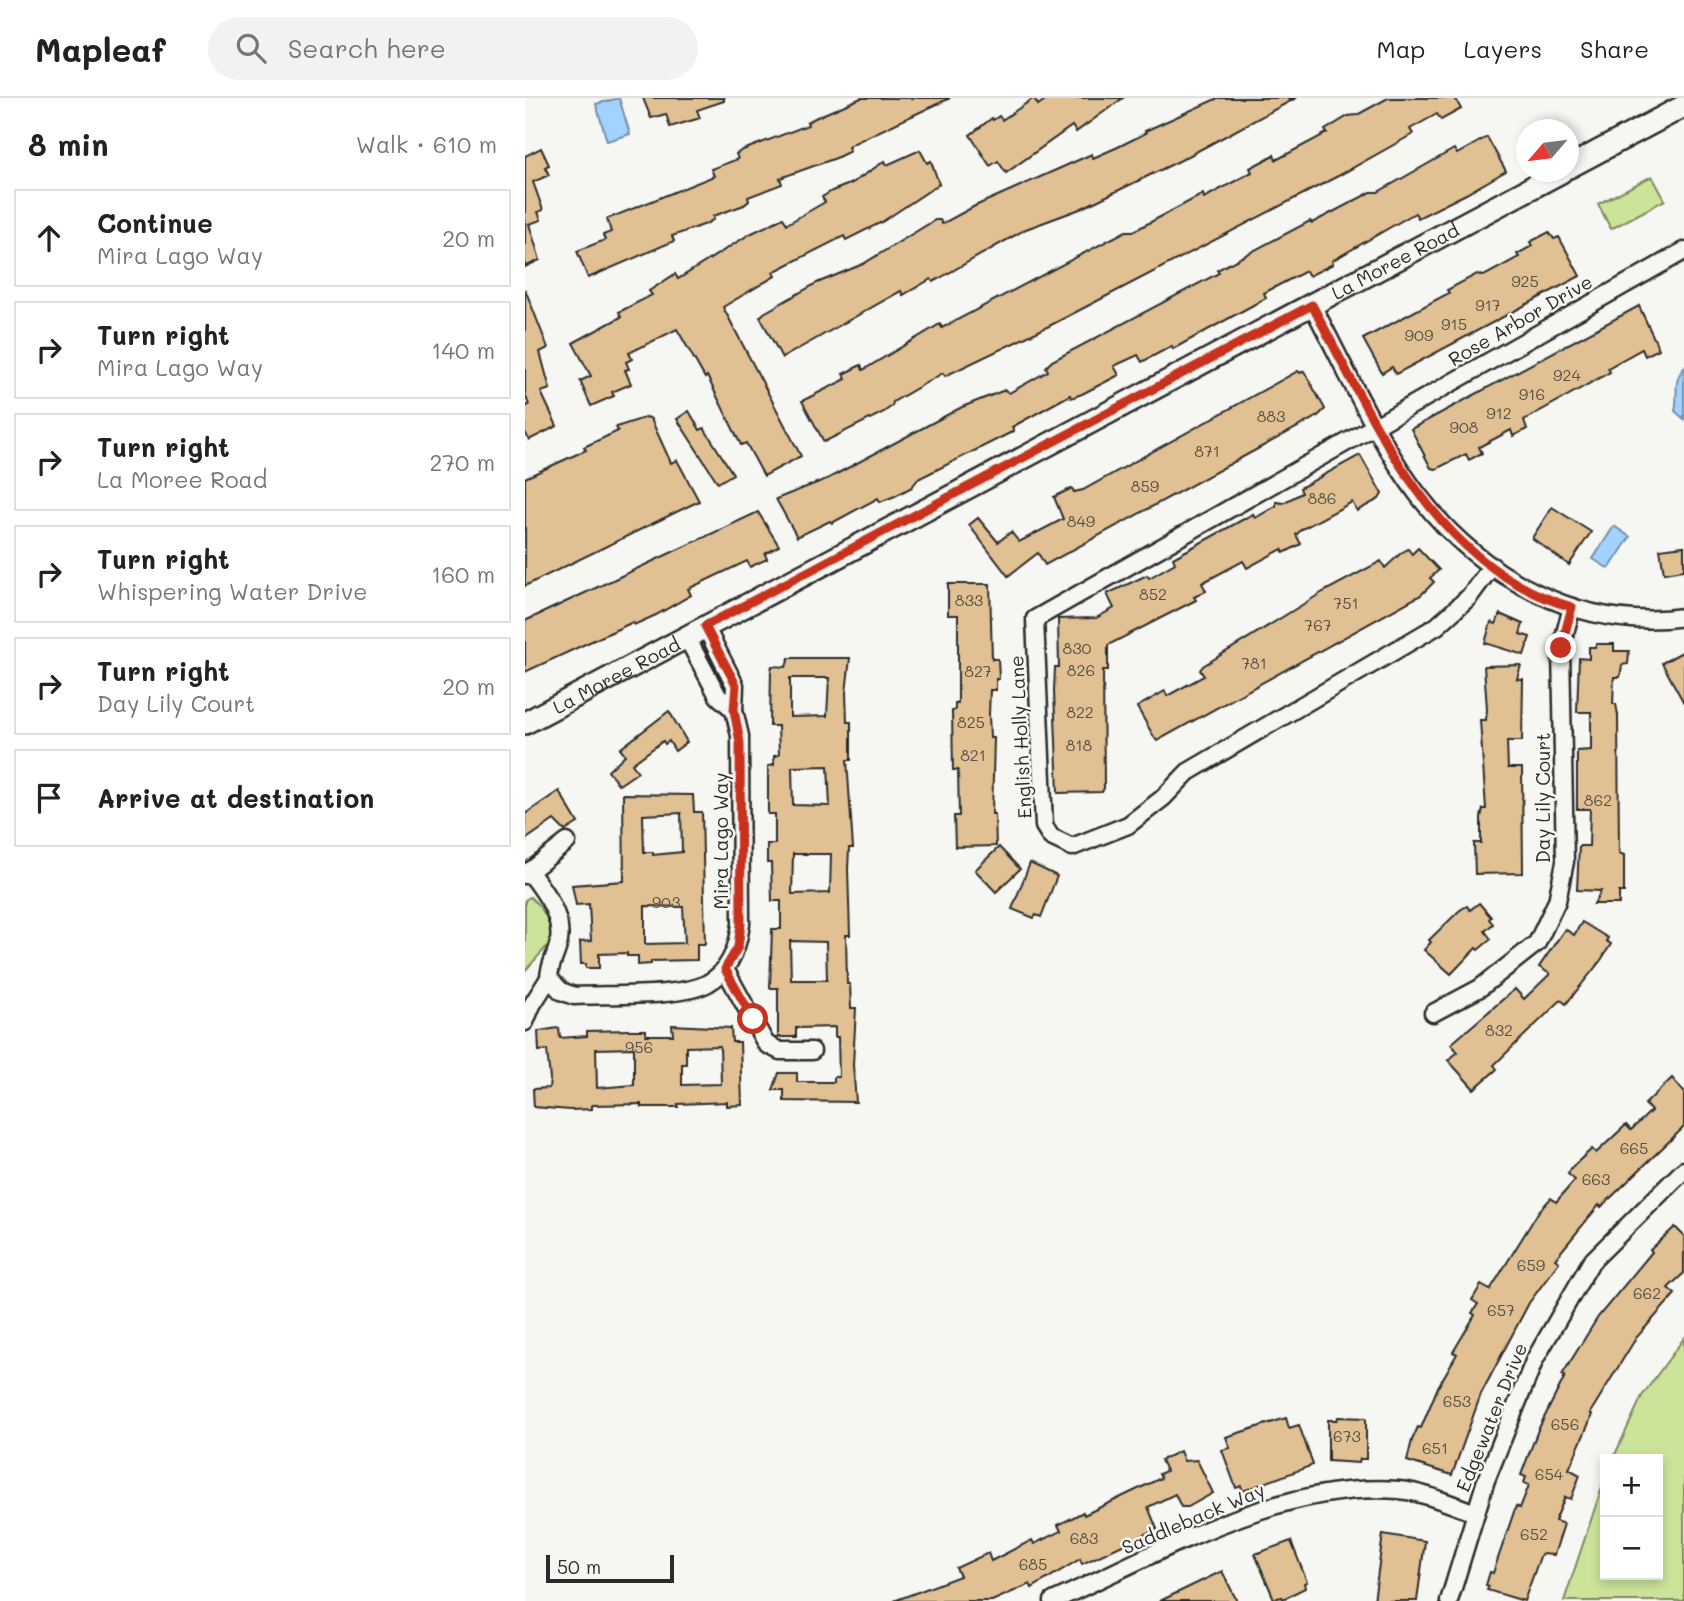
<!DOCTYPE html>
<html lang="en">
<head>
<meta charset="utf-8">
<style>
  body { margin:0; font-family:Mali,sans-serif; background:#f2f2f2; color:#222 }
  .controls { position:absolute; right:21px; bottom:21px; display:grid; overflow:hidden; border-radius:0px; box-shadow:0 4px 10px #0003 }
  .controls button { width:63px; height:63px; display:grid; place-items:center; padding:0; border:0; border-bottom:2px solid #e0e0e0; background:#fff; color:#222; font:35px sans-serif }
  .compass { position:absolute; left:991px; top:21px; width:63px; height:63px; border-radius:50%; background:#fff; box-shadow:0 4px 10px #0003; rotate:242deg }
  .scale { position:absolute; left:21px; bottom:18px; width:128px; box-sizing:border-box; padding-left:7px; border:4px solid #2b2b2b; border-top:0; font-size:19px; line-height:24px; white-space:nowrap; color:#2b2b2b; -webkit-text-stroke:5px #f6f6f2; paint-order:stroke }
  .stop { position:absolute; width:21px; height:21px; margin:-16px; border:5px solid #c8321e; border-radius:50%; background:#fff }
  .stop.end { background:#c8321e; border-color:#fff; box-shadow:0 2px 7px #0008 }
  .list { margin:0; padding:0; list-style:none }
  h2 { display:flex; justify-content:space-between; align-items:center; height:91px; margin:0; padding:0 28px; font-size:30px }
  h2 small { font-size:23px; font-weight:400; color:#767676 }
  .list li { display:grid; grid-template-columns:46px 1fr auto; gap:21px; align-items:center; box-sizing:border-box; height:98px; margin:0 14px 14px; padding:0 14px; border:2px solid #e0e0e0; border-radius:0px }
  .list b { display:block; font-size:26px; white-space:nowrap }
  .list p { margin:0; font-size:23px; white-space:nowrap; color:#767676 }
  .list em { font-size:23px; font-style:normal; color:#767676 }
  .icon { flex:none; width:38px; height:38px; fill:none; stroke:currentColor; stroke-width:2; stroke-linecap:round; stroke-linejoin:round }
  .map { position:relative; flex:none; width:1159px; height:1503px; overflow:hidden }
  header { display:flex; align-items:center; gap:42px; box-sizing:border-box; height:98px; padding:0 35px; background:#fff; border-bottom:2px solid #e0e0e0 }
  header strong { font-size:33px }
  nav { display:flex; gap:38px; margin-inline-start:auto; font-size:24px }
  .search { width:490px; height:63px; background:#f2f2f2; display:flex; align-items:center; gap:18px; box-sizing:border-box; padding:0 24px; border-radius:38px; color:#767676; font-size:26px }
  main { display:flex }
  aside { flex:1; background:#fff }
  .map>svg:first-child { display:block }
</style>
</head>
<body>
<header>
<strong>Mapleaf</strong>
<div class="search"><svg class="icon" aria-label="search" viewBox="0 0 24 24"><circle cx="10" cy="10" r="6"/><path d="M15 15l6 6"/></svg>Search here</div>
<nav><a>Map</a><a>Layers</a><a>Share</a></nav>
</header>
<main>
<aside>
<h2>8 min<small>Walk · 610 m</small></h2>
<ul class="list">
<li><svg class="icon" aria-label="ahead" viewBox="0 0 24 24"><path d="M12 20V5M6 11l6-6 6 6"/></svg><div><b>Continue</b><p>Mira Lago Way</p></div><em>20 m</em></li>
<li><svg class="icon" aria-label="right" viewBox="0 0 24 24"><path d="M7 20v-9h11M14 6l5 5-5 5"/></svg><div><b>Turn right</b><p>Mira Lago Way</p></div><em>140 m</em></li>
<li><svg class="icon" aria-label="right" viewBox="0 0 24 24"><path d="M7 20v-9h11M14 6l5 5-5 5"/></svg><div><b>Turn right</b><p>La Moree Road</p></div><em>270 m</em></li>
<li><svg class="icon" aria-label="right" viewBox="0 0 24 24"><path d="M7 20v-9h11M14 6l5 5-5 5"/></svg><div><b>Turn right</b><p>Whispering Water Drive</p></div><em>160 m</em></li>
<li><svg class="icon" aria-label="right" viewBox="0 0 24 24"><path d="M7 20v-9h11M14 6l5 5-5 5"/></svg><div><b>Turn right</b><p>Day Lily Court</p></div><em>20 m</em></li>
<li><svg class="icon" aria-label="arrive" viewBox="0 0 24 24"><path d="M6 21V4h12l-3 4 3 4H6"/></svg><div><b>Arrive at destination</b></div></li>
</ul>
</aside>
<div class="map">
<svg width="1159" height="1503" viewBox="0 0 1159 1503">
  <rect width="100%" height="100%" fill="#f6f6f2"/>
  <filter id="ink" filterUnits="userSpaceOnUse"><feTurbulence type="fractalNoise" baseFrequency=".0143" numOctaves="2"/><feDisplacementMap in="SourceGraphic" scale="14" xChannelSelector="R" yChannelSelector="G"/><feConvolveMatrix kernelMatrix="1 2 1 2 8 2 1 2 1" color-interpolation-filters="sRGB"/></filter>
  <g filter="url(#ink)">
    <g fill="#cce499" stroke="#7c8862" stroke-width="2">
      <polygon points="1127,78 1140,102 1086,131 1073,106"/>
      <path d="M5 799C19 811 26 824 27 843L0 873V802Z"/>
      <polygon points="1159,1240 1159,1503 1039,1503 1080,1380 1080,1477 1133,1477 1133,1361 1088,1361 1117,1298"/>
    </g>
    <g fill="#a3d2ff" stroke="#738faa" stroke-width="2">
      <polygon points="94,0 105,36 82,43 71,6"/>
      <path d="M1159 269V321L1150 313C1154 295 1147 285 1159 269Z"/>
      <polygon points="1089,428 1105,439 1084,471 1068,461"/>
    </g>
    <g fill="#e1c193" stroke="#2b2b2b" stroke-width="2" fill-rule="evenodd">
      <polygon points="118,0 199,0 199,3 172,12 175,20 145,29 141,16 126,20"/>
      <polygon points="336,0 425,0 329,45 323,49 325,53 311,60 255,80 257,86 223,99 224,103 219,107 188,118 189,121 181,126 147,138 149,143 63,180 52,153 80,142 78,137 86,134 82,121 189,78 186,71 213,61 211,56 218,52 283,27 282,24 292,19"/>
      <polygon points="509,0 513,7 523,0 598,0 551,34 547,28 481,75 473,63 465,68 445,37 467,20 468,22 474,18 477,22"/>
      <polygon points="693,0 771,0 656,62 555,111 501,131 408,184 406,181 378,197 376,193 257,260 235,219 239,215 292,185 338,166 410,122 415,122 417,126 450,108 567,56 568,60 593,49 621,35 620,33"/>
      <polygon points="863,0 930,0 936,11 916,22 912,16 885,31 888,36 813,78 524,228 420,278 418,275 368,304 367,308 359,314 299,344 277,303 321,281 318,276 336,267 338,272 415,226 417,230 601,133 609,133 678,96 679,100 727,74 725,70 749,57 751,62 802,35 800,32 823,18 832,17"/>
      <polygon points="962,39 981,73 941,96 893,120 890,115 807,163 808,166 784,178 781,173 752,188 739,195 741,200 648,251 647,248 617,264 613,257 589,268 594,277 557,296 546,300 545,297 487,329 489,333 393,381 387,389 370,398 355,404 353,400 307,425 305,423 272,439 251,401 304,380 437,309 480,292 484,295 523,273 521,269 527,263 694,175 692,172 785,123 787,125 846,94 853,94 929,51 932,56"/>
      <polygon points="16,50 24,67 20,69 24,77 8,84 18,112 13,114 16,122 4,126 15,162 0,169 0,58"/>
      <polygon points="395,52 402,65 406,63 414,86 357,124 321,142 319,138 248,174 250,178 198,209 276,358 239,378 221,345 216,347 182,278 180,280 152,231 104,255 107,261 101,264 104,271 100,272 106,286 87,294 89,298 66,308 55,283 66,278 48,245 96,219 94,214 127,197 124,193 150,176 153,181 225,136 258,120 262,126 300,104 297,99 307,93 327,85 360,63 362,67"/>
      <polygon points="1024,134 1029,141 1034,139 1055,178 871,276 867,269 857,275 838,241 924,195 922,192 952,176 959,178 994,159 992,156 1007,148 1005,144"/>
      <polygon points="0,191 23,250 15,254 25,291 16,294 32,328 4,342 0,334 0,309 4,307 0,296"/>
      <polygon points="1114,208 1134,251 1120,258 1117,251 1083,270 1085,274 999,322 1002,331 988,338 986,332 954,349 957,355 944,362 941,356 911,371 906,370 886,331"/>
      <polygon points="773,273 775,275 779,273 800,311 793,318 520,467 513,455 483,478 444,427 453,420 473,444 486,434 494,444 538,421 529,399 547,390 549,394 558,392"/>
      <polygon points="164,313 175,332 179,330 208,376 193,385 152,321"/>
      <polygon points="122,319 126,321 146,365 152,362 174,403 0,488 0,380 61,352 59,349 93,333 91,329"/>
      <polygon points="835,357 857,396 854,401 832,413 827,404 777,431 771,437 776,446 759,455 757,451 722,470 718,463 677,485 681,493 669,499 671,502 583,547 583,572 578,572 579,690 577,694 533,695 529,593 530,569 534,569 533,521 571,520 589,510 582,496 622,477 624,480 650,465 648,460 728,416 730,420 751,408 751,404 758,405 777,395 775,390"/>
      <polygon points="1027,409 1066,434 1044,467 1007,440"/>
      <polygon points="233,414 254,448 240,456 242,461 225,469 222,463 163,491 166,497 131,517 109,527 108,524 0,574 0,523"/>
      <polygon points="1159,448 1159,472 1139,475 1135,451"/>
      <polygon points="893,450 914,472 905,480 909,484 896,497 632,643 629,639 612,609 640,593 642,598 679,578 675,572 678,568 798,494 856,463 860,470 876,455 883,451 887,456"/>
      <polygon points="423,486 465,486 467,561 473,561 474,581 471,581 471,592 465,592 464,616 465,640 469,640 467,716 470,716 471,748 430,749 429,718 434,718 433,672 428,672 427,613 430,612 430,605 433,605 433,517 423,517"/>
      <polygon points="975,516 998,526 995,536 1005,539 999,557 960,545 966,524 971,526"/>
      <polygon points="1071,546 1089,546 1089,553 1104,553 1103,566 1097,567 1095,579 1089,579 1088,606 1091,606 1093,617 1094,755 1099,757 1099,794 1094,794 1094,806 1069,806 1076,793 1052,792 1054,748 1064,748 1065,711 1052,711 1052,653 1066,652 1066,614 1052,614 1054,560 1064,561 1064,549 1070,549"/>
      <polygon points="1159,553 1159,605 1137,565"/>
      <path d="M264 560H325L321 595 322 624H326V662H322L328 750H324L323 771 325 837H321L322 886H325L326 910H331L328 967 331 1004 259 1003V992H248L254 975H272V984H309V979H314L313 939H310V929L271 930V939H253V890H245L247 831H256V803H247L246 765H242V746H250V716H243V668L249 667V658L254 657 253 628H245L246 572 247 568 261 569ZM265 580H304L302 618 265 619ZM303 668 305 708 268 707 267 669ZM268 756H306L305 795 267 796ZM265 843 301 844 302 882H266Z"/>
      <polygon points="996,567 992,581 998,581 997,643 982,643 983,670 997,670 998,775 950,776 949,745 956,745 956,719 958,711 961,711 955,622 961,622 962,611 959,568"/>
      <polygon points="144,613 162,644 150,653 144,643 140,646 138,643 107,666 113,674 94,687 83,673 100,657 95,651"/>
      <polygon points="34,693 53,725 40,733 29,722 0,742 0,716"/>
      <path d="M98 696 168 697 169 714H177L180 846H172V862L126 863V866L113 867V858H102V855L74 856V870H61V866H56L55 844 66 843 64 806 51 807 47 787 99 783ZM156 715 157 754 128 757V754H119L118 717ZM120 808 158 809 160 845 120 846Z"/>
      <polygon points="474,749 495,771 471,794 450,772"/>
      <polygon points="505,765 532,778 516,819 511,817 509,820 487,811"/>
      <polygon points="954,805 966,819 964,821 968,826 960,833 966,841 953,852 951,850 926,876 899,852 906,844 904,842 935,812 942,808 945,812"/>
      <polygon points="1057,824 1083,840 1081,843 1086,846 1076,862 1041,906 1036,902 969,967 972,971 949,991 923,962 933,954 926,946 990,891 999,901 1025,876 1014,869 1040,831 1049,837"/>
      <path d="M147 927 206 930 207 944H215L217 1007 202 1008V1004L153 1006V1009H116V1006L67 1007V1011L45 1012 9 1009 8 991 24 990 25 981 22 952 14 953 13 933 34 930 35 940 62 938V933L106 932H121V937H148ZM195 948 196 986 157 987V966H161V949ZM109 950V987L72 990 71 951Z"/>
      <polygon points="1147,980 1159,994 1159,1029 1076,1109 1074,1107 1030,1161 1034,1164 1004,1205 956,1296 927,1377 882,1363 887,1342 893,1329 896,1330 913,1289 932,1256 928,1254 950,1217 947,1215 953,1206 947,1202 956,1187 965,1192 1014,1113 1026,1100 1031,1104 1050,1082 1043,1076 1047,1069 1067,1051 1071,1055 1101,1027 1106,1032 1126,1013 1120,1006"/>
      <polygon points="1150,1129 1159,1138 1159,1175 1143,1190 1150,1196 1111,1240 1065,1315 1067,1316 1064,1325 1044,1371 1055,1377 1046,1401 1040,1399 1030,1423 1039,1426 1029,1457 1016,1456 999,1503 962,1492 964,1488 961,1487 965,1474 968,1475 991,1408 995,1410 1004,1387 999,1385 1001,1379 996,1377 1013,1332 1040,1278 1037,1277 1073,1219 1127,1154 1125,1152"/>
      <polygon points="813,1319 841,1320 841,1361 835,1361 834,1365 803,1363 803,1322 812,1322"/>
      <polygon points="761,1320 764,1330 774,1327 788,1367 718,1393 716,1388 711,1390 697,1352 705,1350 701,1339"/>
      <polygon points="655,1353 659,1363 672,1362 688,1395 663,1409 656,1409 650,1396 623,1409 632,1431 557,1466 555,1461 507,1490 505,1486 467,1503 369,1503 435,1478 431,1470 463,1455 466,1463 507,1442 509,1446 536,1433 533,1427 543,1422 558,1414 559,1417 636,1380 634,1376 641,1373 636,1362"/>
      <polygon points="858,1436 900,1443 892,1503 849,1503"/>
      <polygon points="766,1443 782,1484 779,1485 780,1490 758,1501 757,1499 749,1501 730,1456"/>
      <polygon points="697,1473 712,1503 635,1503 662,1490"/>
    </g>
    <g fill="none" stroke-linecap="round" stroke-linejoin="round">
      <defs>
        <g id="street">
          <path d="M787 207C819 267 854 346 894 398 956 479 1055 534 1159 519"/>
          <polyline points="967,468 944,499 912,528 663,674 638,700 603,727 547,749 526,739 519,728 510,521 1159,153"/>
          <polyline points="161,538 193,598 209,612 210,587 180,528"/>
          <path d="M4 773C19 793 38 817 34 843 32 857 24 866 24 880L36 893 49 898C81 896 157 900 183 885 205 873 213 849 216 826L215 638 209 612"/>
          <polyline points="0,777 42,744"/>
          <polyline points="200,871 241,946 255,953 287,953"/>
          <polyline points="908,915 955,890 1012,845 1032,803 1040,764 1036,550 1047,509"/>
          <polyline points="0,924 7,907 24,880"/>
          <path d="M528 1503C635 1455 754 1383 874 1392 899 1394 927 1407 951 1415"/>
          <polyline points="924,1503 961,1382 1010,1261 1066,1164 1159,1072"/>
        </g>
        <g id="secondary">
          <polyline points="1044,69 1159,8"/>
          <path id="s1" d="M0 625 1036 74"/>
        </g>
      </defs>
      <use href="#street" stroke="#2b2b2b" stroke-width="21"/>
      <use href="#secondary" stroke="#2b2b2b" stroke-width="26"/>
      <use href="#street" stroke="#f6f6f2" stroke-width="16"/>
      <use href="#secondary" stroke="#f6f6f2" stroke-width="21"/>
    </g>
  </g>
  <g fill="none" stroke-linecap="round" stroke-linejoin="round" filter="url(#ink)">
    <path stroke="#c8321e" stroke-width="9" d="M228 921 200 871 213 849 216 826 215 645 209 612 211 587 180 528 787 207C850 323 908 470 1047 509L1036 550"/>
  </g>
  <g text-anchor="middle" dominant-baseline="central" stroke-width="5" stroke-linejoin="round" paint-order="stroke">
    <g font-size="16" fill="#585045">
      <text x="1000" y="182">925</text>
      <text x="963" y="206">917</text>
      <text x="929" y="225">915</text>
      <text x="894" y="236">909</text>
      <text x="1042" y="276">924</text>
      <text x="1007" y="295">916</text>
      <text x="974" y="314">912</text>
      <text x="746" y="317">883</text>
      <text x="939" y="328">908</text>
      <text x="682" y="352">871</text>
      <text x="620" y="387">859</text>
      <text x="797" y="399">886</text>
      <text x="556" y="422">849</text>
      <text x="628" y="495">852</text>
      <text x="444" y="501">833</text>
      <text x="821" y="504">751</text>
      <text x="793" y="526">767</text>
      <text x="552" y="549">830</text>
      <text x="729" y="564">781</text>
      <text x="556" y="571">826</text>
      <text x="453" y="572">827</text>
      <text x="555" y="613">822</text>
      <text x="446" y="623">825</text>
      <text x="554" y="646">818</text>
      <text x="448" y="656">821</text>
      <text x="1073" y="701">862</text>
      <text x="141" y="803">903</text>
      <text x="974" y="931">832</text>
      <text x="114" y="948">956</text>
      <text x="1109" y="1049">665</text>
      <text x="1071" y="1080">663</text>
      <text x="1006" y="1166">659</text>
      <text x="1122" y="1194">662</text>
      <text x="976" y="1211">657</text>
      <text x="932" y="1302">653</text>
      <text x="1040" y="1325">656</text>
      <text x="822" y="1337">673</text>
      <text x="910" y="1349">651</text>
      <text x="1024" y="1375">654</text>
      <text x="1009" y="1435">652</text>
      <text x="559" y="1439">683</text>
      <text x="508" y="1465">685</text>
    </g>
    <g font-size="19" fill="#2b2b2b" stroke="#f6f6f2">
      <text stroke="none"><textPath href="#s1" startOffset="985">La Moree Road</textPath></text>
      <text transform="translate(995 222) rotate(-30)">Rose Arbor Drive</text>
      <text stroke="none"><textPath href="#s1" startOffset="103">La Moree Road</textPath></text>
      <text transform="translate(495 639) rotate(-93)">English Holly Lane</text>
      <text transform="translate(1017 700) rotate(-90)">Day Lily Court</text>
      <text transform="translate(195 743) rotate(-90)">Mira Lago Way</text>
      <text transform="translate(966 1319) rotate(-68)">Edgewater Drive</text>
      <text transform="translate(668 1420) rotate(-23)">Saddleback Way</text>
    </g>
  </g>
</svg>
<div class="controls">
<button>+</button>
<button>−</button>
</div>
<svg class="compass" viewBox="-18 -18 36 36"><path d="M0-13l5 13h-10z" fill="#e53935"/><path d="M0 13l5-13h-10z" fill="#767676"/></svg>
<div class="scale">50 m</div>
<div class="stop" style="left:228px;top:921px"></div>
<div class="stop end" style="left:1036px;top:550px"></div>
</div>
</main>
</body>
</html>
